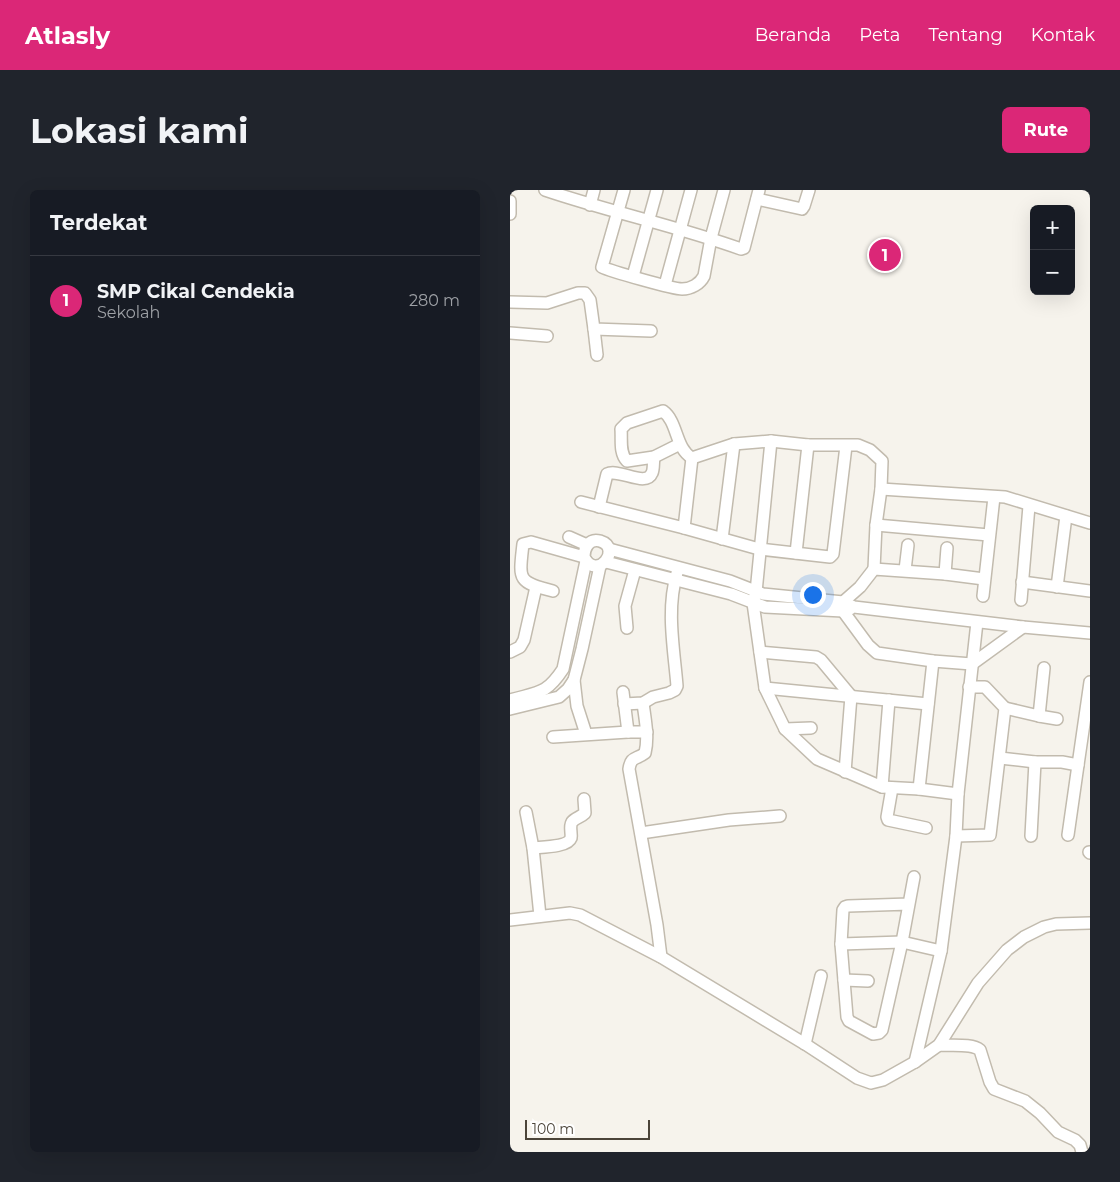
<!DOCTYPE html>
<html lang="id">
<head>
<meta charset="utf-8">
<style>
  body { margin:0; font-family:Montserrat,sans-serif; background:#20242c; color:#f1f3f6 }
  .controls { position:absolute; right:15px; top:15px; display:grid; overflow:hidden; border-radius:8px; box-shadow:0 5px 20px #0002 }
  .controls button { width:45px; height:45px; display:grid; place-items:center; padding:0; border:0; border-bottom:1px solid #363941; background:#171b24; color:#f1f3f6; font:25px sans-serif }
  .scale { position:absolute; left:15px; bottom:12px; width:125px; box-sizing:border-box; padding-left:5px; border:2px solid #4b4439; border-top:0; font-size:14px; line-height:18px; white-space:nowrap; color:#4b4439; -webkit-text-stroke:4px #fff; paint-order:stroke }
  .you { position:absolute; left:302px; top:404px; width:18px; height:18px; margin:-12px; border:4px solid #fff; border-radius:50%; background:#1a73e8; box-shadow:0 0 0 8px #1a73e833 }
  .badge { display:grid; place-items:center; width:32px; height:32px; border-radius:50%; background:#db2777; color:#fff; font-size:16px; font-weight:700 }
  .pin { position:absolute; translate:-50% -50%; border:2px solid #fff; box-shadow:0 1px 5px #0006 }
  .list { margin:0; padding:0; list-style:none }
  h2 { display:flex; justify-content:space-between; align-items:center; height:65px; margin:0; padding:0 20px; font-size:21px }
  h2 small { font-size:16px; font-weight:400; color:#9ea1a6 }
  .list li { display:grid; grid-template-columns:32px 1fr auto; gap:15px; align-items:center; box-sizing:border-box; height:90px; padding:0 20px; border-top:1px solid #363941 }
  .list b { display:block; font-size:19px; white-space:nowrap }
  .list p { margin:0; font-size:16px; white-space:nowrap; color:#9ea1a6 }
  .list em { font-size:16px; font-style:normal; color:#9ea1a6 }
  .map { position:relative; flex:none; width:580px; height:962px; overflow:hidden; border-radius:8px }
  header { display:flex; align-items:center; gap:30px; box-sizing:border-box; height:70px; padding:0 25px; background:#db2777; color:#fff }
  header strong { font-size:24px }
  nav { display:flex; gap:28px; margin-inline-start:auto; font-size:18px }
  .intro { display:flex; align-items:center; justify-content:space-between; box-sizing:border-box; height:120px; padding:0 30px }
  h1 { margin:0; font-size:35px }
  .button { padding:12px 22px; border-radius:8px; background:#db2777; color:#fff; font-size:18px; font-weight:700 }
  main { display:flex; gap:30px; padding:0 30px }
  aside { flex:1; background:#171b24; border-radius:8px; box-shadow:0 5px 20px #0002 }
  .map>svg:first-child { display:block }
</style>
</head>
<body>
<header>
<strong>Atlasly</strong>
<nav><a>Beranda</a><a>Peta</a><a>Tentang</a><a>Kontak</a></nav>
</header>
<div class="intro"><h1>Lokasi kami</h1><a class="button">Rute</a></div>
<main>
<aside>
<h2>Terdekat<small></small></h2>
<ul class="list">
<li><span class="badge">1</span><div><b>SMP Cikal Cendekia</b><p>Sekolah</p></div><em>280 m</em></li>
</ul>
</aside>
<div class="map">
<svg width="580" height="962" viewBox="0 0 580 962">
  <rect width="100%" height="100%" fill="#f6f3ec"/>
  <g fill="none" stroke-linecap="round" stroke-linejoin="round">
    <defs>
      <g id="minor">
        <path d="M35 0C100 22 167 36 231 59L234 58 249 0"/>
        <path d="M114 0 92 77C100 81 163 99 172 99 181 99 190 94 194 86L201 48 214 0"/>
        <polyline points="247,9 292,19 294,16 299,0"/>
        <polyline points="0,11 0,24"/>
        <polyline points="80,15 84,0"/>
        <polyline points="123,86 147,0"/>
        <polyline points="155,95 181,0"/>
        <polyline points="0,112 37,113 68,103 75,103 80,110 84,139 141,141"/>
        <polyline points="84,139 87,165"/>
        <polyline points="0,143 37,146"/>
        <polyline points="261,251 246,402 243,413 255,498 275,539 307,569 372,597 409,599 448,604"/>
        <path d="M170 254 144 267 117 271C109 263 112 249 111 239L117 233 153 221C168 232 165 258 182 268L224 254 261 251 298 255H348L360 260 372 271 371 299 366 335 364 379"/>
        <polyline points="371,299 495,307 580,333"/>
        <polyline points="71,312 174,338 249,359 320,367 323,364 336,256"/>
        <path d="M89 317 97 284C109 278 136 298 142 283 144 279 143 272 144 267"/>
        <polyline points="366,335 479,345"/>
        <polyline points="174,338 182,268"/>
        <polyline points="59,347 77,355"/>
        <polyline points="212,349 224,254"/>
        <polyline points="99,359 220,391 253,404 333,412 344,417 513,437 580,443"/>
        <polyline points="286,363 298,255"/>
        <polyline points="96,372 221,404 255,417 333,421 340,419"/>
        <polyline points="395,380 398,355"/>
        <polyline points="435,384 437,358"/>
        <polyline points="474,389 435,384 364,379 350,397 333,412 333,421 358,455 367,463 423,471 462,474 513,437"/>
        <polyline points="512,392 580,401"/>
        <polyline points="547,397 556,326"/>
        <path d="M43 401C7 392 9 390 13 354L21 352 74 367C87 392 113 358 90 351 79 348 74 358 74 367"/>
        <polyline points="473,406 484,307"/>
        <polyline points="511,410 519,316"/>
        <polyline points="117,438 115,416 125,380"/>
        <polyline points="0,462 10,457 14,450 26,397"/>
        <polyline points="250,462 306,467 311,470 341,506 335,582"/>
        <polyline points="64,490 67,516 76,544"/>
        <polyline points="255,498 418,514"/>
        <polyline points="113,502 118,542"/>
        <path d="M0 510C28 502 36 505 53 479L76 371"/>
        <path d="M133 513C135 529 139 547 135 563 126 570 121 566 119 579L147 735 151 767"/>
        <path d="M114 514 133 513 143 507 159 503 165 500 167 496C164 459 156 419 167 383"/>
        <polyline points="495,518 529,526 534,478"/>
        <polyline points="0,519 49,507 58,499 64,490 72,459 90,376"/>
        <polyline points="529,526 547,529"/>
        <polyline points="275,539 301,538"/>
        <polyline points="43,547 118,542 137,542"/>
        <polyline points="490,568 525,572 552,572 568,575 580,492"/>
        <polyline points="372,597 379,510"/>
        <polyline points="382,598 377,627 378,630 416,638"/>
        <polyline points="409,599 423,471"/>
        <polyline points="16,622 23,658 30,726"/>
        <polyline points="131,643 219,630 270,626"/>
        <polyline points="558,645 568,575"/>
        <polyline points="446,646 480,645 495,518 475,497 459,497"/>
        <polyline points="521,646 525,572"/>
        <path d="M23 658C32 657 58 657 61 648 62 643 59 637 62 632 65 628 71 627 75 623L74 609"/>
        <polyline points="579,662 580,663"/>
        <polyline points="399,714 338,716 335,717 333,720 331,754 337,827 339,831 363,844 369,843 372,840 392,752 404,687"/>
        <polyline points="0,730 60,723 70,725 151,767 295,854 347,888 361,893 373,890 405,872 429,855 468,793 497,760 514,747 534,737 546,734 580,733"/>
        <polyline points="331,754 392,752 431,761"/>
        <polyline points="334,790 358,791"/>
        <polyline points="295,854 311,786"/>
        <path d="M429 855C441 856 462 853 470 860L480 892 484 899 515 911 530 923 548 942 565 950 570 955 572 962"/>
        <polyline points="405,872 431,761 446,646 448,604 467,432"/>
      </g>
    </defs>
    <use href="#minor" stroke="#c2bbae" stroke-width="14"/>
    <use href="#minor" stroke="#fff" stroke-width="11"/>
  </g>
</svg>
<div class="controls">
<button>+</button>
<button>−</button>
</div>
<div class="scale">100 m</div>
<div class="you"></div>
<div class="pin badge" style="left:375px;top:65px">1</div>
</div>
</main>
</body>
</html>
